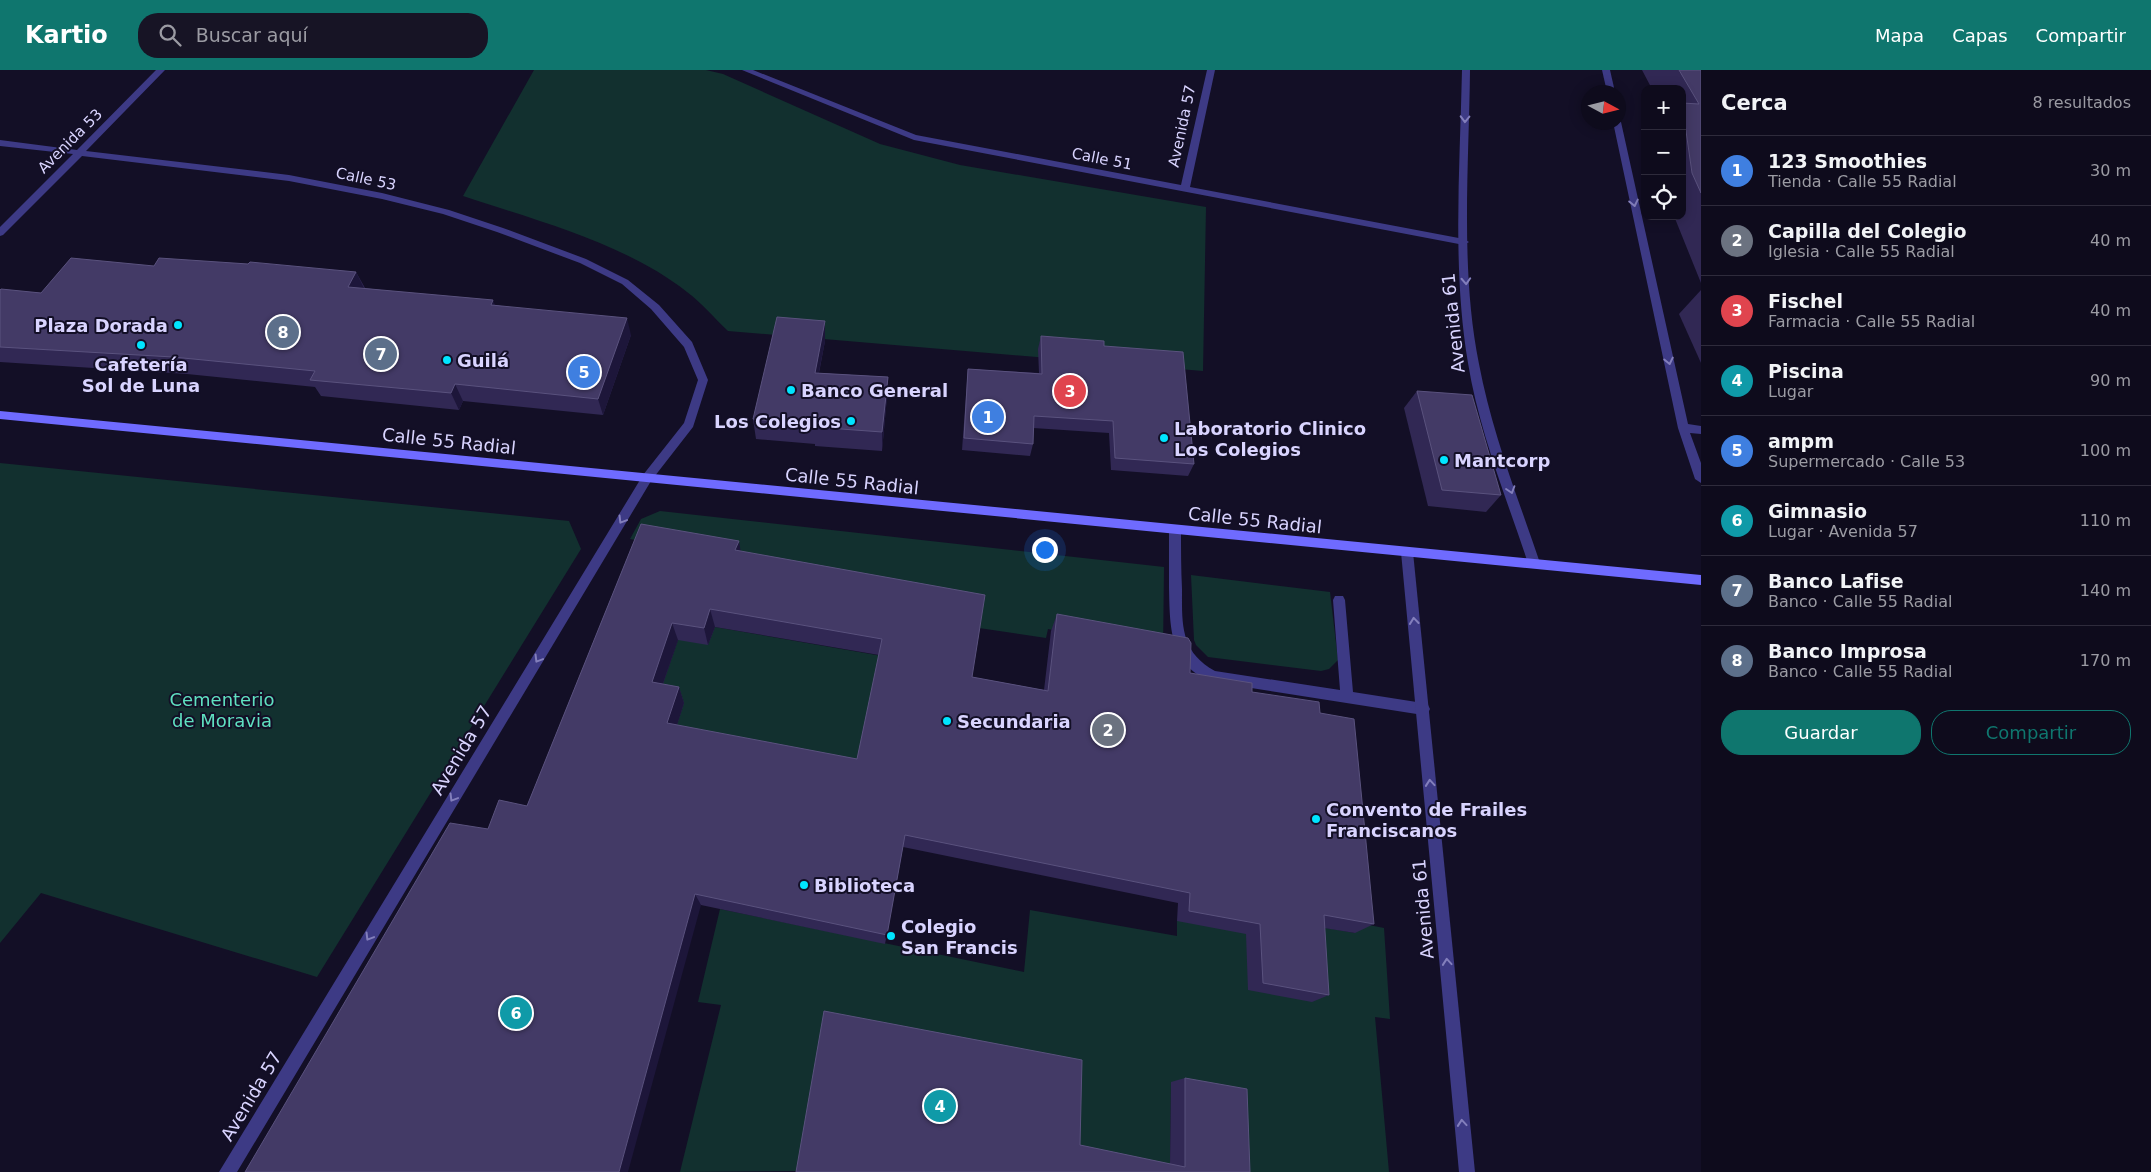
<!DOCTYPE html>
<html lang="es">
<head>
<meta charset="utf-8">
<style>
  body { margin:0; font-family:"DejaVu Sans",sans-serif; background:#171425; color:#f1f3f6 }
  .controls { position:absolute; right:15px; top:15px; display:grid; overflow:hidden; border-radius:10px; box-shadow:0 2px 12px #0003 }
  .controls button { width:45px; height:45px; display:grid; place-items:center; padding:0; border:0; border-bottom:1px solid #2e2b3b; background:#0e0b1c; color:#f1f3f6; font:25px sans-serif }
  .compass { position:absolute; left:1581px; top:15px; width:45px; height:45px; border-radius:50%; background:#0e0b1c; box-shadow:0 2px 12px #0003; rotate:97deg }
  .you { position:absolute; left:1044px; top:479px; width:18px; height:18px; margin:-12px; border:4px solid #fff; border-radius:50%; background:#1a73e8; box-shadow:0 0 0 8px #1a73e833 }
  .badge { display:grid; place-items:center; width:32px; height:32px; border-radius:50%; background:#0f766e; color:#fff; font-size:16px; font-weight:700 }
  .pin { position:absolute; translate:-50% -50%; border:2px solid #fff; box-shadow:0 1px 5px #0006 }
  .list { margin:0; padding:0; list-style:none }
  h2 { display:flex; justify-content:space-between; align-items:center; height:65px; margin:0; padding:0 20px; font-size:21px }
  h2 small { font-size:16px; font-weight:400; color:#9b9ba3 }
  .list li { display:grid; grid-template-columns:32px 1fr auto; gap:15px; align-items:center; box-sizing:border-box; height:70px; padding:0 20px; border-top:1px solid #2e2b3b }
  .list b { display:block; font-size:19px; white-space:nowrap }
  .list p { margin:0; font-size:16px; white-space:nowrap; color:#9b9ba3 }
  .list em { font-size:16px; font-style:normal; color:#9b9ba3 }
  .actions { display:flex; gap:10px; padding:15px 20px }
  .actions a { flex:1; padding:11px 0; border:1px solid #0f766e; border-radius:20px; text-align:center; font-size:18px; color:#0f766e }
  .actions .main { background:#0f766e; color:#fff }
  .icon { flex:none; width:28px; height:28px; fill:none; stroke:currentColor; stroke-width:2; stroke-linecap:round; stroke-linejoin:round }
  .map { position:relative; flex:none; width:1701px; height:1102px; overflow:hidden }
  header { display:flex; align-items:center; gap:30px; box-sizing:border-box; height:70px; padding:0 25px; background:#0f766e; color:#fff }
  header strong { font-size:24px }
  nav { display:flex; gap:28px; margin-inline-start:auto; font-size:18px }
  .search { width:350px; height:45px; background:#171425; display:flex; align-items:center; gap:12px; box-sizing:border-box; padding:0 18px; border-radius:20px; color:#9b9ba3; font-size:19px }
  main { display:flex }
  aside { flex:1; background:#0e0b1c }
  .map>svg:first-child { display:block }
</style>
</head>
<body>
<header>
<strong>Kartio</strong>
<div class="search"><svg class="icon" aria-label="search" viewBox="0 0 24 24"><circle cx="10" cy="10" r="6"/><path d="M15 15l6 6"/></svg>Buscar aquí</div>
<nav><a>Mapa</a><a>Capas</a><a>Compartir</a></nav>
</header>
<main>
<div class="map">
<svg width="1701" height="1102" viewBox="0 0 1701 1102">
  <rect width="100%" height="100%" fill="#130f26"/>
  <g fill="#12302f">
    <path d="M534 0H706L723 4 880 74 960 95 1206 137 1203 301 728 261C714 248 702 233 687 222 627 174 535 150 463 126Z"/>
    <polygon points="0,393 569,451 581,479 317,907 41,823 0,873"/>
    <polygon points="660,441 1164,497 1163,582 1048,559 1046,568 979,558 741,489 630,469 641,449"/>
    <polygon points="1191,505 1330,522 1338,590 1329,599 1321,601 1208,587 1196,575 1194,570"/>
    <polygon points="715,557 882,586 857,703 673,668 658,628 678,570"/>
    <polygon points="720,839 1024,902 1030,840 1177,866 1177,851 1247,844 1355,863 1354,852 1384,858 1390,949 1375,947 1389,1102 1233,1102 1171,1013 1170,1098 680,1102 721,935 698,932"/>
  </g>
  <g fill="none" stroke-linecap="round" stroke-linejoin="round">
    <g fill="#3d3a85" fill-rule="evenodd">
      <polygon points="1602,0 1610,0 1615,22 1607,22"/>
      <polygon points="1618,50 1621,52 1688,354 1701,356 1701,364 1690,363 1701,393 1701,413 1695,409 1678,358 1613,52 1618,52"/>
      <path d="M1175 455 1181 460C1181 480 1181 499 1182 519 1182 554 1180 582 1215 601L1340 620 1333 530 1335 526H1343L1345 530 1353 622 1423 633 1428 635 1430 639 1428 643 1423 645 1213 612C1169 596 1170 557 1169 518 1169 499 1169 479 1169 460Z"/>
    </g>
    <g fill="#3d3a85" fill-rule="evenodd">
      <polygon points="156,0 165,0 86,81 289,105 382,123 449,140 503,158 586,189 628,210 659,235 692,272 708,310 693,357 651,411 237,1102 219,1102 643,405 684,353 698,310 684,277 651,239 622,214 580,193 497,162 443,144 382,129 289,111 82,86 3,165 0,166 0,157 73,84 0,76 0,70 77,80"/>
      <polygon points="742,0 753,0 916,65 1181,115 1207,0 1215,0 1190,117 1464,169 1469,172 1464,175 914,70"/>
      <polygon points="1407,477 1411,479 1413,482 1475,1102 1459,1102 1401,482 1403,479"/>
    </g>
    <path fill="#3d3a85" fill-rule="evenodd" d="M1462 0H1470C1469 96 1460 200 1479 294 1492 363 1518 428 1540 493L1538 497H1530L1528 493C1506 427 1479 361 1468 293 1452 197 1460 97 1462 0Z"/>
    <polygon fill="#6f6bff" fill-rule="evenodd" points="0,341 1701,505 1701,515 0,349"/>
  </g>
  <g fill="#312854" fill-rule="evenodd">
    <polygon points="1642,0 1701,0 1701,213 1674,146 1682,146 1682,19 1652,19"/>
    <polygon points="154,196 356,202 365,218 496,235 631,265 603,345 463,331 459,340 321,326 315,317 187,304 0,292 0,220 41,223"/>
    <polygon points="1701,220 1701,293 1679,244"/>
    <polygon points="825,251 825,271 819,303 888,307 887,327 882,381 815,376 815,374 756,369 753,349"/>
    <polygon points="1041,266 1104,276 1194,394 1188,406 1111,400 1109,363 1033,358 1033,374 1030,386 962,380 967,311 968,299 1039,303 1038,279"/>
    <polygon points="1417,321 1501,425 1486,442 1428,436 1404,338"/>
    <path d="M641 454 740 481 972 607 1044 620 1051 561 1057 544 1190 603 1252 622 1320 643 1374 854 1355 863 1324 858 1329 925 1312 932 1248 920 1246 864 1177 851 1178 833 903 777 885 874 701 835 488 759 527 736ZM715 557 879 585 857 689 677 655 684 633 679 617 663 614 678 570 708 575Z"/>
    <polygon points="1185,1008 1250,1102 796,1102 1080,1075 1170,1094 1171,1012"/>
  </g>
  <g fill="#1d163a">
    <polygon points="356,202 365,220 348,217"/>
    <polygon points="493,230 500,247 491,235"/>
    <polygon points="627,248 631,265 603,345 598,329"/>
    <polygon points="825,251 825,271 815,322 815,303"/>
    <polygon points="888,307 887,327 882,381 882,362"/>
    <polygon points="455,314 463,331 459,340 451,323"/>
    <polygon points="739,471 742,489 735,480"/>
    <polygon points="710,539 715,557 708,575 704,558"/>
    <polygon points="672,553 678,570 658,628 652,612"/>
    <polygon points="679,617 684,633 673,668 667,653"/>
    <polygon points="695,824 701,835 628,1102 619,1102"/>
  </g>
  <g fill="#433a66" stroke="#5a527e" fill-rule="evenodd">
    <polygon points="1679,0 1701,0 1701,123 1692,103 1682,33 1699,34"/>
    <polygon points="71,188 154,196 159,188 248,194 250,192 356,202 348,217 493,230 491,235 627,248 598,329 455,314 451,323 310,310 315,301 173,287 0,277 0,220 1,219 41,223"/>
    <polygon points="777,247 825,251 815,303 888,307 882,362 814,357 814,355 753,349"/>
    <polygon points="1041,266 1104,271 1104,276 1183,282 1194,394 1115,388 1113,351 1034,346 1033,374 964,368 968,299 1042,304"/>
    <polygon points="1417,321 1472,325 1501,425 1442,420"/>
    <path d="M641 454 739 471 735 480 985 525 972 607 1048 621 1057 544 1188 568 1191 573 1190 603 1252 613V622L1319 632 1320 643 1354 649 1374 854 1324 845 1329 925 1263 913 1260 854 1189 841 1190 823 905 765 887 865 695 824 619 1102H245L450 753 488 759 499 730 527 736ZM710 539 882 569 857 689 667 653 679 617 652 612 672 553 704 558Z"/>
    <polygon points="824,941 1082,990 1080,1075 1185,1097 1185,1008 1247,1019 1250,1102 796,1102"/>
  </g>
  <defs><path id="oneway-chevron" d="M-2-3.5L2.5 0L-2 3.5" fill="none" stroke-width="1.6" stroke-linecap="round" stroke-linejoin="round" transform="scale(1.25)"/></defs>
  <g stroke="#837fbc">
    <use href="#oneway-chevron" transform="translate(1465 49) rotate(91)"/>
    <use href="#oneway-chevron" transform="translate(1634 133) rotate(78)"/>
    <use href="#oneway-chevron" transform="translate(1466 211) rotate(87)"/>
    <use href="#oneway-chevron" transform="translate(1669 291) rotate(78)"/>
    <use href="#oneway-chevron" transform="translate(1511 420) rotate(72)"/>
    <use href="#oneway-chevron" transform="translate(622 450) rotate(121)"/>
    <use href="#oneway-chevron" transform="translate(1414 551) rotate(-96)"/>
    <use href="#oneway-chevron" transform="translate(538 589) rotate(121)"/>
    <use href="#oneway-chevron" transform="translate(1430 713) rotate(-95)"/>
    <use href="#oneway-chevron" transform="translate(453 728) rotate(121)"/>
    <use href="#oneway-chevron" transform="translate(369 867) rotate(121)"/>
    <use href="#oneway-chevron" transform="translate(1447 892) rotate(-95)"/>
    <use href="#oneway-chevron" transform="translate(1462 1053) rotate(-95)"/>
  </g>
  <g fill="#00e5ff" stroke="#130f26" stroke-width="2">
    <circle cx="178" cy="255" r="5"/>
    <circle cx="141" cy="275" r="5"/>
    <circle cx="447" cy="290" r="5"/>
    <circle cx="791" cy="320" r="5"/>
    <circle cx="851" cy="351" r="5"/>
    <circle cx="1164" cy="368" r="5"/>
    <circle cx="1444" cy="390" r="5"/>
    <circle cx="947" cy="651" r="5"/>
    <circle cx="1316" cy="749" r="5"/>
    <circle cx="804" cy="815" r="5"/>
    <circle cx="891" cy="866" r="5"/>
  </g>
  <g text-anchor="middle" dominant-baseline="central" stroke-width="4" stroke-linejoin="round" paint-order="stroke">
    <g font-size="15" fill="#d9d4ff" stroke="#130f26">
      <text transform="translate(1182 56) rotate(-78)">Avenida 57</text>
      <text transform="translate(70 71) rotate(-45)">Avenida 53</text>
      <text transform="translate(1102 89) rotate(11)">Calle 51</text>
      <text transform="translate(366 109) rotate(12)">Calle 53</text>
    </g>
    <g font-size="18" fill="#d9d4ff" stroke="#130f26">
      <text transform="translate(1453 253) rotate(-96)">Avenida 61</text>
      <text transform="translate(449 371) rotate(6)">Calle 55 Radial</text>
      <text transform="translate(852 411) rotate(6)">Calle 55 Radial</text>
      <text transform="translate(1255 450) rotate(6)">Calle 55 Radial</text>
      <text transform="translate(461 680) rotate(-59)">Avenida 57</text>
      <text transform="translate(1423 839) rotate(-95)">Avenida 61</text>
      <text transform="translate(251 1026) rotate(-59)">Avenida 57</text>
    </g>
    <g font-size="18" font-weight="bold" fill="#d9d4ff" stroke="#130f26" text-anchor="start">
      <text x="168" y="255" text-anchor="end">Plaza Dorada</text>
      <text x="457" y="290">Guilá</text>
      <text x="141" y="294" text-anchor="middle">Cafetería<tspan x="141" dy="21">Sol de Luna</tspan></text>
      <text x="801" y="320">Banco General</text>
      <text x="841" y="351" text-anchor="end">Los Colegios</text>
      <text x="1174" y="358">Laboratorio Clinico<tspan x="1174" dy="21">Los Colegios</tspan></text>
      <text x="1454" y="390">Mantcorp</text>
      <text x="957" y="651">Secundaria</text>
      <text x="1326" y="739">Convento de Frailes<tspan x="1326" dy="21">Franciscanos</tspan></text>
      <text x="814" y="815">Biblioteca</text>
      <text x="901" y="856">Colegio<tspan x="901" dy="21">San Francis</tspan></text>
    </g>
    <g font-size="18" fill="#5fe0c0" stroke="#130f26">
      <text x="222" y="629">Cementerio<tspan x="222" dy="21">de Moravia</tspan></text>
    </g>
  </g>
</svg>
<div class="controls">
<button>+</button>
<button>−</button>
<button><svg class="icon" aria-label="locate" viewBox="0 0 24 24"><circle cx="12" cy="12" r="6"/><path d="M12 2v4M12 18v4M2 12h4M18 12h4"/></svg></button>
</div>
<svg class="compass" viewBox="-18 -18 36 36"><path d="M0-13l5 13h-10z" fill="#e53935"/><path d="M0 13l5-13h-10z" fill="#9b9ba3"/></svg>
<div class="you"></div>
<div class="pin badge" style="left:988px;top:347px;background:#3f7fe0">1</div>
<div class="pin badge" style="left:1108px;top:660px;background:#6b7280">2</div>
<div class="pin badge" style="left:1070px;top:321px;background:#e0444e">3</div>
<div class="pin badge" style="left:940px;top:1036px;background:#0f9aa8">4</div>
<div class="pin badge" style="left:584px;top:302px;background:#3f7fe0">5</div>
<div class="pin badge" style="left:516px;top:943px;background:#0f9aa8">6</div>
<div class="pin badge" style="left:381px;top:284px;background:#5c6f8a">7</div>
<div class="pin badge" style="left:283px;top:262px;background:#5c6f8a">8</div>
</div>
<aside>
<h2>Cerca<small>8 resultados</small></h2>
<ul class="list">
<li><span class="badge" style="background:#3f7fe0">1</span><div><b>123 Smoothies</b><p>Tienda · Calle 55 Radial</p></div><em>30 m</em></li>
<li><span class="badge" style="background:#6b7280">2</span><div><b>Capilla del Colegio</b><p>Iglesia · Calle 55 Radial</p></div><em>40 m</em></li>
<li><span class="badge" style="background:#e0444e">3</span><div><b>Fischel</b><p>Farmacia · Calle 55 Radial</p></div><em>40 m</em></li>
<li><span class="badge" style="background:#0f9aa8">4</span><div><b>Piscina</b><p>Lugar</p></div><em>90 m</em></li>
<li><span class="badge" style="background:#3f7fe0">5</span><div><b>ampm</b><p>Supermercado · Calle 53</p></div><em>100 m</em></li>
<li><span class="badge" style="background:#0f9aa8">6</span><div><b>Gimnasio</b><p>Lugar · Avenida 57</p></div><em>110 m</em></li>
<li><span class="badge" style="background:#5c6f8a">7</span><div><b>Banco Lafise</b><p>Banco · Calle 55 Radial</p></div><em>140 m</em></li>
<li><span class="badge" style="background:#5c6f8a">8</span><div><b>Banco Improsa</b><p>Banco · Calle 55 Radial</p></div><em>170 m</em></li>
</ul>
<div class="actions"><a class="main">Guardar</a><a>Compartir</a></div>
</aside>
</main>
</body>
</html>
